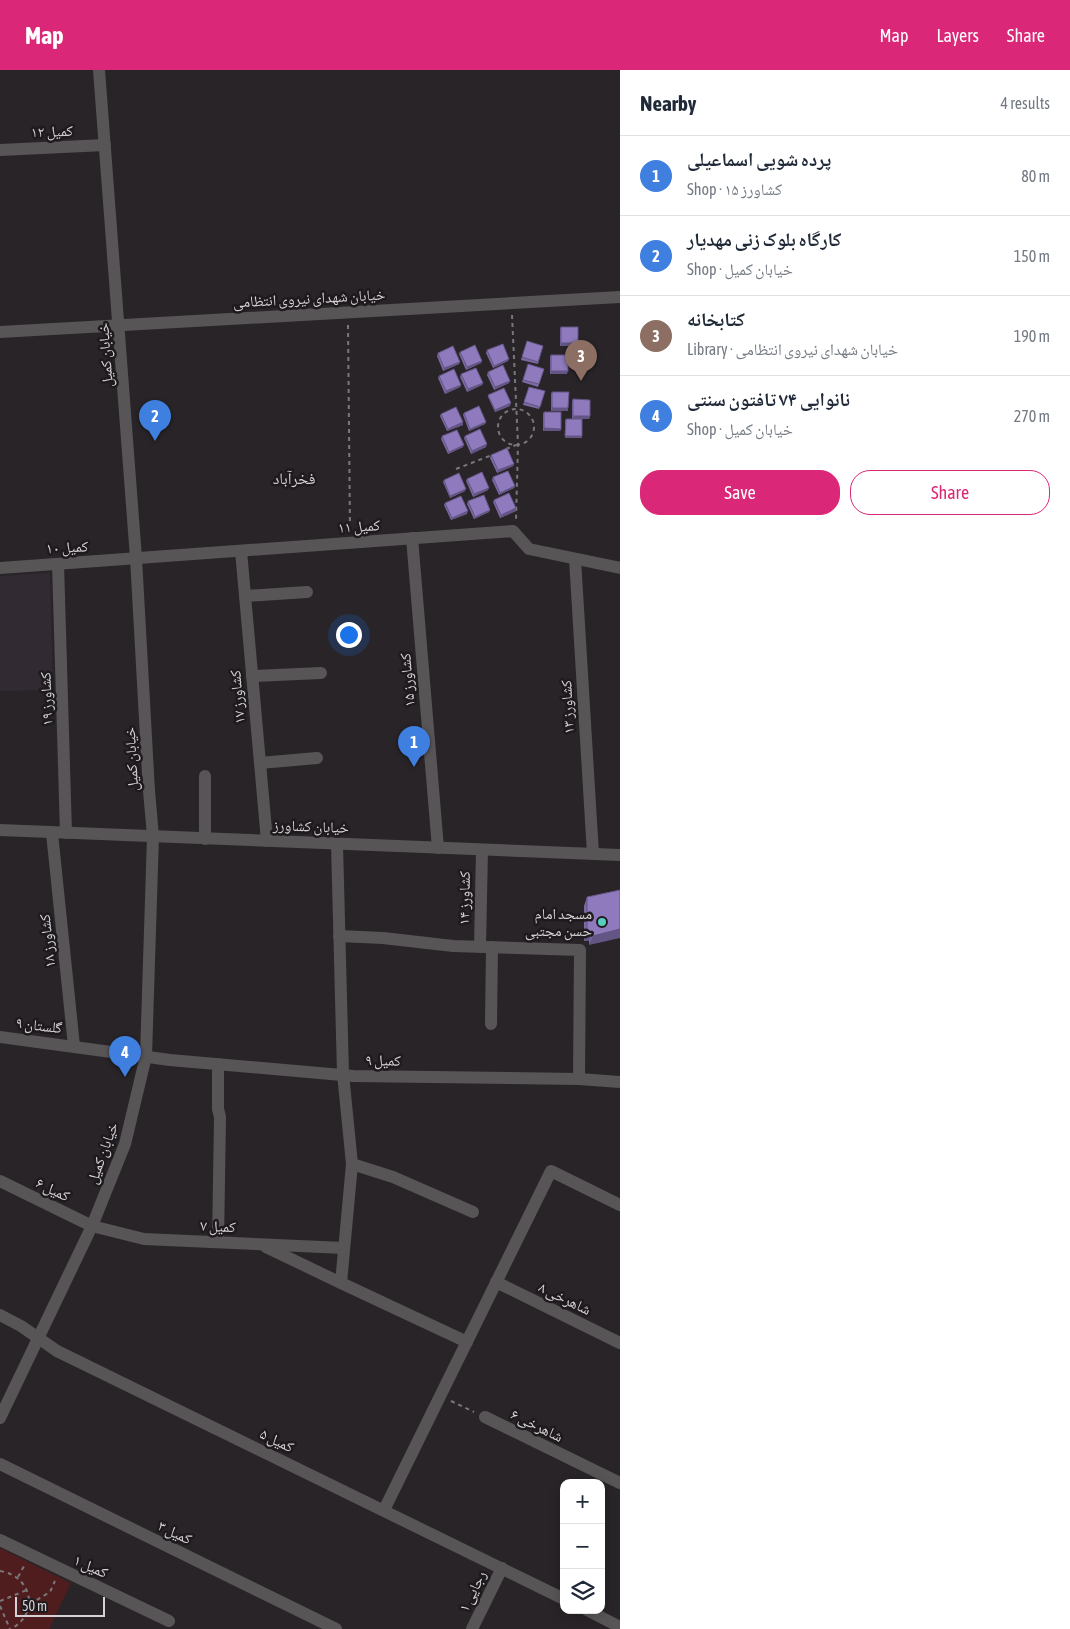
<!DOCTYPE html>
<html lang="en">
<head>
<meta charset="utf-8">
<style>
  body { margin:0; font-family:"Asap Condensed","Noto Naskh Arabic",sans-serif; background:#f2f2f3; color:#1f2937 }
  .controls { position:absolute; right:15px; bottom:15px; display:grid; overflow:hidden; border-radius:10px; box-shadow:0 2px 12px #0003 }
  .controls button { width:45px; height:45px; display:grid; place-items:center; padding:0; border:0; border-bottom:1px solid #e0e1e3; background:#fff; color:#1f2937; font:25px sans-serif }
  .scale { position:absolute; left:15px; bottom:12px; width:90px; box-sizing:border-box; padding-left:5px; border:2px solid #d5d2d5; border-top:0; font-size:14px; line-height:18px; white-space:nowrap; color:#d5d2d5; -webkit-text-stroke:4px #1e1a1e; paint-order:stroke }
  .you { position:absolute; left:348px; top:564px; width:18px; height:18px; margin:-12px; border:4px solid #fff; border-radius:50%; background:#1a73e8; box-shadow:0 0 0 8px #1a73e833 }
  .badge { display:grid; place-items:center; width:32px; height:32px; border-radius:50%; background:#db2777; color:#fff; font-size:16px; font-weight:700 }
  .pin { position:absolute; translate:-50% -41px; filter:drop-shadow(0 1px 2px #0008) }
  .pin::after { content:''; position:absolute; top:26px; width:18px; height:15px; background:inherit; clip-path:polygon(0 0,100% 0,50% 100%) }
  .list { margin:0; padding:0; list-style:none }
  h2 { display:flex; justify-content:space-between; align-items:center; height:65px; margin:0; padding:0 20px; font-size:21px }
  h2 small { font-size:16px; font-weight:400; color:#747a83 }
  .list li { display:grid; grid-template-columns:32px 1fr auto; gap:15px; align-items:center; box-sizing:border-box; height:80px; padding:0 20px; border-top:1px solid #e0e1e3 }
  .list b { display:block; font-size:19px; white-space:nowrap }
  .list p { margin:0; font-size:16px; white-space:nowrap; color:#747a83 }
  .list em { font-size:16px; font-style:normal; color:#747a83 }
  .actions { display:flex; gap:10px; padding:15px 20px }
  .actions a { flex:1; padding:11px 0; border:1px solid #db2777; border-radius:20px; text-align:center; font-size:18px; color:#db2777 }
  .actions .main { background:#db2777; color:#fff }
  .icon { flex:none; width:28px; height:28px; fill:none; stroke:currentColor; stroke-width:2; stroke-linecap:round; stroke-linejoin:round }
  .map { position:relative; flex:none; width:620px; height:1559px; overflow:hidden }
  header { display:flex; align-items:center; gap:30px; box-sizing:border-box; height:70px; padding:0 25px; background:#db2777; color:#fff }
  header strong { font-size:24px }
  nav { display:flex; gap:28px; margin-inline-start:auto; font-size:18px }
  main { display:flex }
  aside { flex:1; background:#fff }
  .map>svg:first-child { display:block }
</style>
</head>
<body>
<header>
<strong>Map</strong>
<nav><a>Map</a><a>Layers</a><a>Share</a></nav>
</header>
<main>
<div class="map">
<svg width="620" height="1559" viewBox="0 0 620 1559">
  <rect width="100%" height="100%" fill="#282428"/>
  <polygon fill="#322a33" points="50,503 53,620 0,621 0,506"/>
  <polygon fill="#501d1e" points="0,1478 71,1513 49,1559 0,1559"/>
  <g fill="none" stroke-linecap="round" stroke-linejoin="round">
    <g stroke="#7a777a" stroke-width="2" stroke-dasharray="4 4" stroke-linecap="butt">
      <polyline points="512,245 518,374 516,450"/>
      <polyline points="348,255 350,460"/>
      <circle cx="516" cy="357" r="18"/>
      <polyline points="506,379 516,375"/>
      <polyline points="456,399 492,385"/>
      <polyline points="451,1331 474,1342"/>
      <path d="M0 1501C32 1506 40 1543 11 1559"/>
      <polyline points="18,1507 24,1496"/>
      <polyline points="0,1531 27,1520"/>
      <polyline points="30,1534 50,1522 55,1511"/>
      <polyline points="0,1536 10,1559"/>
    </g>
    <g stroke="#585556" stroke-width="12">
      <polyline points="0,80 105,75"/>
      <polyline points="0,262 620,227"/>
      <polyline points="412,468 438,778"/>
      <polyline points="241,481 267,771"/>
      <polyline points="575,489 593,784"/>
      <polyline points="58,494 66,763"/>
      <polyline points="0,498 513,461 529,479 620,498"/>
      <polyline points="245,526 307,522"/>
      <polyline points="252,606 321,603"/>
      <polyline points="260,693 317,688"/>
      <polyline points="0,760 620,785"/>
      <polyline points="52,763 74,976"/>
      <polyline points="205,769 205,706"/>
      <polyline points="337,774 343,1004 352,1094 341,1213"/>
      <polyline points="339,866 383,868 453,876 580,880 579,1009"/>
      <polyline points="480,877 482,780"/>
      <polyline points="491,954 492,877"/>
      <polyline points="0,967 170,990 353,1006 579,1009 620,1012"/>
      <polyline points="218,994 218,1039 220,1047 218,1172"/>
      <polyline points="352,1094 393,1107 473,1142"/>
      <polyline points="0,1111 92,1156 144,1169 344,1178"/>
      <polyline points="266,1177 341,1213 467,1272"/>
      <polyline points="496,1212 620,1273"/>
      <polyline points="0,1245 21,1256 57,1281 564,1529"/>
      <polyline points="485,1347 620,1413"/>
      <polyline points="0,1348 92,1156 125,1074 146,986 153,766 149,721 136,488 99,0"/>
      <polyline points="0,1394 336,1559"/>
      <polyline points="384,1440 551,1101 620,1135"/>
      <polyline points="0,1470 169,1551"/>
      <polyline points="587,1540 620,1557"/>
      <polyline points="472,1559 502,1498"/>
    </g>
  </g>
  <g fill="#7a69a2">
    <polygon points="561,257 577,276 560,276 560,259"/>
    <polygon points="527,271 543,276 538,294 521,290"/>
    <polygon points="570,276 586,295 569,295 569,279"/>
    <polygon points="487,280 508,291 493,298 486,283"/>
    <polygon points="460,282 482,291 481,293 466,300 459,284"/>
    <polygon points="438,283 460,292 459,294 443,301 437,286"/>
    <polygon points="551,285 567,304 550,304 550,287"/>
    <polygon points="528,294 544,299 538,317 522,312"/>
    <polygon points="488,302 510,311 509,313 494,320 487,305"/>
    <polygon points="461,304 483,313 482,315 467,322 460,307"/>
    <polygon points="439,306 461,315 460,317 445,324 438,308"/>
    <polygon points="529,317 545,321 539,339 523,335"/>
    <polygon points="552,322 568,341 551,341 551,324"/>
    <polygon points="488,325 510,336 495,342 488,327"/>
    <polygon points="573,329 590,346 589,349 572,349 572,332"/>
    <polygon points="544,342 561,359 560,361 543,361 543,344"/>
    <polygon points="464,343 486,352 485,354 469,361 463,345"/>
    <polygon points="441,344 463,352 463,355 447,361 440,346"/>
    <polygon points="566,349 582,366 582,368 565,368 565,351"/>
    <polygon points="442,366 463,377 448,384 441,369"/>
    <polygon points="465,366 486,377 471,384 464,368"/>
    <polygon points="491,385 514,394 513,396 497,403 490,388"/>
    <polygon points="493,407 515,416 514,418 499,425 492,410"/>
    <polygon points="467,409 488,420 473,427 466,411"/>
    <polygon points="444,410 465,421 450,428 443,412"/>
    <polygon points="494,430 516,441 500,448 493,432"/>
    <polygon points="468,431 490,440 489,442 474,449 467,434"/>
    <polygon points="445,433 467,444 451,450 444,435"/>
    <polygon points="620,820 589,875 589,871 584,871 584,836 587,827"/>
  </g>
  <g fill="#635584">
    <polygon points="561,273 578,273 577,276 560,276"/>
    <polygon points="509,289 508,291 493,298 494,296"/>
    <polygon points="482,291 481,293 466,300 467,297"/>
    <polygon points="460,292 459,294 443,301 444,298"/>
    <polygon points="570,293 587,293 586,295 569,295"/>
    <polygon points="551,301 568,301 567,304 550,304"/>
    <polygon points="510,311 509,313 494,320 495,317"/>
    <polygon points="483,313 482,315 467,322 468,319"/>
    <polygon points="461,315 460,317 445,324 446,321"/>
    <polygon points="511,333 510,336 495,342 495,340"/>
    <polygon points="552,338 568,338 568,341 551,341"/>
    <polygon points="573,346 590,346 589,349 572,349"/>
    <polygon points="463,352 463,355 447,361 448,359"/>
    <polygon points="486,352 485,354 469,361 470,359"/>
    <polygon points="544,358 561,359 560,361 543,361"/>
    <rect x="565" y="366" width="17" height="2"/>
    <polygon points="487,374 486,377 471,384 472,381"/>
    <polygon points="464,375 463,377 448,384 449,382"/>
    <polygon points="514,394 513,396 497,403 498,400"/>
    <polygon points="515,416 514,418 499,425 500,423"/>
    <polygon points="489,418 488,420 473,427 474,424"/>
    <polygon points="466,419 465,421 450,428 450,426"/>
    <polygon points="516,438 516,441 500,448 501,445"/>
    <polygon points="490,440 489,442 474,449 475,447"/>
    <polygon points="468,441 467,444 451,450 452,448"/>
    <polygon points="620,859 620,868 589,875 593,866"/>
    <polygon points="587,862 593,862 589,871 584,871"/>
  </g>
  <g fill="#8e7abc" stroke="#635584">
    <rect x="561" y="257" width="17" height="16"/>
    <polygon points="527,271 543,276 538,292 522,287"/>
    <polygon points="503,274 509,289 494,296 487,280"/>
    <polygon points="475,275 482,291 467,297 460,282"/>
    <polygon points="453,276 460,292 444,298 438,283"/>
    <rect x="570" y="276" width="17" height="17"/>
    <rect x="551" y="285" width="17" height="16"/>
    <polygon points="528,294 544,299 539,314 523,310"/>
    <polygon points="503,295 510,311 495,317 488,302"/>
    <polygon points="476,298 483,313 468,319 461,304"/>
    <polygon points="454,299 461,315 446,321 439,306"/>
    <polygon points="529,317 545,321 540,337 524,332"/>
    <polygon points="504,318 511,333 495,340 488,325"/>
    <polygon points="552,322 569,322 568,338 552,338"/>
    <polygon points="573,329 590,330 590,346 573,346"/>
    <polygon points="479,336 486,352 470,359 464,343"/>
    <polygon points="456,337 463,352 448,359 441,344"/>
    <polygon points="544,342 561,342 561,359 544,358"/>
    <polygon points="566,349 582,349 582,366 565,366"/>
    <polygon points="480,359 487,374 472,381 465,366"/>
    <polygon points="457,360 464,375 449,382 442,366"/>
    <polygon points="507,378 514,394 498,400 491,385"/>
    <polygon points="508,401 515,416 500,423 493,407"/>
    <polygon points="482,402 489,418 474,424 467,409"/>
    <polygon points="459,403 466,419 450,426 444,410"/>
    <polygon points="509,423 516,438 501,445 494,430"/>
    <polygon points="484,425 490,440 475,447 468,431"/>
    <polygon points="461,426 468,441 452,448 445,433"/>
    <polygon points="620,820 620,859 593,866 593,862 587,862 587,827"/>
  </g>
  <circle fill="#58cec0" stroke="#1e1a1e" stroke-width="2" cx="602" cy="852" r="5"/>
  <g text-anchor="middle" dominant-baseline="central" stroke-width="5" stroke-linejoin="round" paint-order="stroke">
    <g font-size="15" fill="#d5d2d5" stroke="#1e1a1e">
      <text transform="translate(52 61) rotate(-2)">کمیل ۱۲</text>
      <text transform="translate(309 228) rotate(-3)">خیابان شهدای نیروی انتظامی</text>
      <text transform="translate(105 285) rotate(-94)">خیابان کمیل</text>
      <text transform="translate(359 456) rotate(-4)">کمیل ۱۱</text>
      <text transform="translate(67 477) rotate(-3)">کمیل ۱۰</text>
      <text transform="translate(407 610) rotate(-95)">کشاورز ۱۵</text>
      <text transform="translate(237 627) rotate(-95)">کشاورز ۱۷</text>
      <text transform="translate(46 629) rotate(-92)">کشاورز ۱۹</text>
      <text transform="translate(567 637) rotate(-93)">کشاورز ۱۳</text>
      <text transform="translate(131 689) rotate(-93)">خیابان کمیل</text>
      <text transform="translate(311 756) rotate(2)">خیابان کشاورز</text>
      <text transform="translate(464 828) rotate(-89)">کشاورز ۱۴</text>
      <text transform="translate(47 871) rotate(-96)">کشاورز ۱۸</text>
      <text transform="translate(39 955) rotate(7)">گلستان ۹</text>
      <text transform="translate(383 990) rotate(1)">کمیل ۹</text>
      <text transform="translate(102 1083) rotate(-70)">خیابان کمیل</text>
      <text transform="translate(53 1119) rotate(26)">کمیل ۶</text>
      <text transform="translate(218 1156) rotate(3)">کمیل ۷</text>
      <text transform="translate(565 1228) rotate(26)">شاهرخی ۸</text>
      <text transform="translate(537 1355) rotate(26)">شاهرخی ۶</text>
      <text transform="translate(277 1370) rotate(26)">کمیل ۵</text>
      <text transform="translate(175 1462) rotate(26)">کمیل ۳</text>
      <text transform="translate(91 1496) rotate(24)">کمیل ۱</text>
      <text transform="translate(472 1521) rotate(-64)">رجایی ۱</text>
    </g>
    <g font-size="15" fill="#d5d2d5" stroke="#1e1a1e" text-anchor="end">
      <text x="592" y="843">مسجد امام<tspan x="592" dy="17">حسن مجتبی</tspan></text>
    </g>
    <g font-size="16" fill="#d5d2d5" stroke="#1e1a1e">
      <text x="294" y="408">فخرآباد</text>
    </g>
  </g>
</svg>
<div class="controls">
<button>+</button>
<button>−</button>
<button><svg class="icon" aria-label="layers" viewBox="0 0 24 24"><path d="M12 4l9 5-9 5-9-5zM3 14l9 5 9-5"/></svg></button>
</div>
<div class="scale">50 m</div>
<div class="you"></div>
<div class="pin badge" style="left:414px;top:697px;background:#3f7fe0">1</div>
<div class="pin badge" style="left:155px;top:371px;background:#3f7fe0">2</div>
<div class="pin badge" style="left:581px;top:311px;background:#8d6e63">3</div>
<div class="pin badge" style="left:125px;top:1007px;background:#3f7fe0">4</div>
</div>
<aside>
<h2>Nearby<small>4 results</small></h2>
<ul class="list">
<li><span class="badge" style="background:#3f7fe0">1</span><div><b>پرده شویی اسماعیلی</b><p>Shop · کشاورز ۱۵</p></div><em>80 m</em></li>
<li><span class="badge" style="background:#3f7fe0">2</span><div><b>کارگاه بلوک زنی مهدیار</b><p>Shop · خیابان کمیل</p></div><em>150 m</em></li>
<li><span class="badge" style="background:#8d6e63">3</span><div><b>کتابخانه</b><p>Library · خیابان شهدای نیروی انتظامی</p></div><em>190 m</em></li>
<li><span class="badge" style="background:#3f7fe0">4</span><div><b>نانوایی ۷۴ تافتون سنتی</b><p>Shop · خیابان کمیل</p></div><em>270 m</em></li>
</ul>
<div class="actions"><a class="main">Save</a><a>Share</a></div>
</aside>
</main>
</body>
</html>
